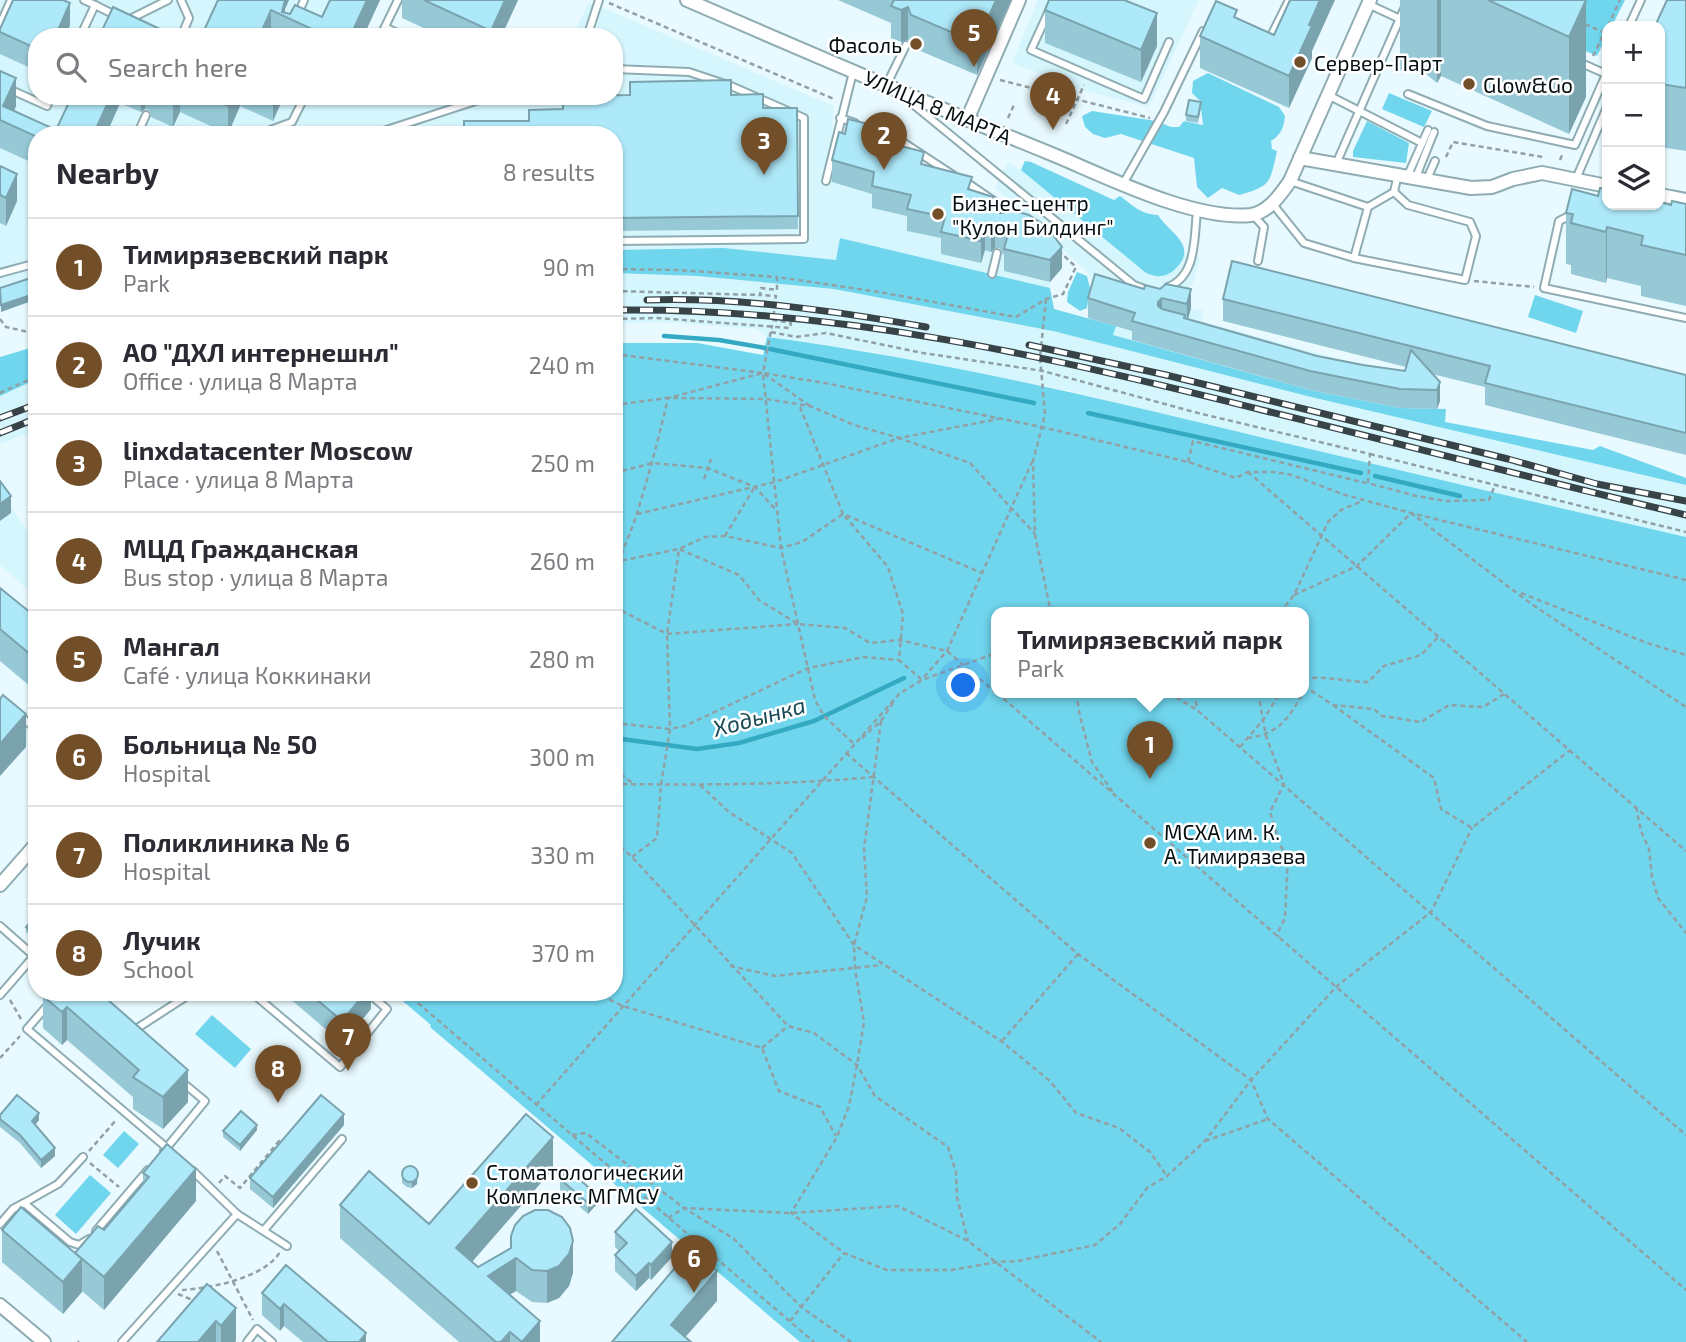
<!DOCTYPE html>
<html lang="en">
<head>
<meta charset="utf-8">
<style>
  body { margin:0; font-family:"Exo 2",sans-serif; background:#f2f2f3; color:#2b2b33 }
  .controls { position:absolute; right:21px; top:21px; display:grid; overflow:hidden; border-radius:14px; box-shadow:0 2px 5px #0004 }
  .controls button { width:63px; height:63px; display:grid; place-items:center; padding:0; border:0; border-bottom:2px solid #e1e1e2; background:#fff; color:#2b2b33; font:35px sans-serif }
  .you { position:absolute; left:964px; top:686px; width:24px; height:24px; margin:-18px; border:5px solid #fff; border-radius:50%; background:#1a73e8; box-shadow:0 0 0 10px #1a73e833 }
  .badge { display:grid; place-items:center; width:46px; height:46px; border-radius:50%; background:#734f29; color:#fff; font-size:23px; font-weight:700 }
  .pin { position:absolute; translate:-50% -58px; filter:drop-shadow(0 2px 4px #0008) }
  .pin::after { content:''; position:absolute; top:37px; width:24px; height:21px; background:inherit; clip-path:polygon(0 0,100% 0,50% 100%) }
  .popup { position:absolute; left:991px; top:607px; width:318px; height:91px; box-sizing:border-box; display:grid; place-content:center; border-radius:14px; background:#fff; filter:drop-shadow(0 2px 5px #0005); font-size:23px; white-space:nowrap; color:#7c7c81 }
  .popup b { font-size:26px; color:#2b2b33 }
  .popup::after { content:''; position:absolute; left:50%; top:100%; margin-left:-14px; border:14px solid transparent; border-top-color:#fff }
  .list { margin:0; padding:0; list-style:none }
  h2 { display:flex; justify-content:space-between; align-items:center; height:91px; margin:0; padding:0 28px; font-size:30px }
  h2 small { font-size:23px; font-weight:400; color:#7c7c81 }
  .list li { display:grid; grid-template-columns:46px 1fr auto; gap:21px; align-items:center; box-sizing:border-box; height:98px; padding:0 28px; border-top:2px solid #e1e1e2 }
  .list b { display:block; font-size:26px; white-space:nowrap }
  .list p { margin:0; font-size:23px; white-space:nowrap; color:#7c7c81 }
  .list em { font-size:23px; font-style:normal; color:#7c7c81 }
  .icon { flex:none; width:38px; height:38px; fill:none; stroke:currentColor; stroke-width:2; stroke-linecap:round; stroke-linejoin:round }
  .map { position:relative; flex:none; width:1686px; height:1342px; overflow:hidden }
  .search { position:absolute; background:#fff; box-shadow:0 2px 5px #0004; left:28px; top:28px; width:595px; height:77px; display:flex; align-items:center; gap:18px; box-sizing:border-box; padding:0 24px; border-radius:28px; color:#7c7c81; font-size:26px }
  .panel { position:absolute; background:#fff; box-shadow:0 2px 5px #0004; left:28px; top:126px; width:595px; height:875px; border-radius:28px }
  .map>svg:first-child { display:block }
</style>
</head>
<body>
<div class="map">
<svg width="1686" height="1342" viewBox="0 0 1686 1342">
  <rect width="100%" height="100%" fill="#e8faff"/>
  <g fill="#d6f6fe">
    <polygon points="0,0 380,0 363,37 37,37 37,96 398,96 405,99 415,96 614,96 614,37 572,37 589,2 834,106 832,136 848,140 1062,268 1050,282 1050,288 840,238 837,261 724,248 614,250 614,135 37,135 37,321 31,314 27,303 1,312 0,308"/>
    <polygon points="1038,0 1199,0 1149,107 1081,90 1012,63"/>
    <polygon points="1008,162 1021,170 1146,273 1182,260 1184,253 1200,258 1193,283 1182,294 1191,308 1204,311 1201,321 1409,378 1310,390 1113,335 1115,326 1088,318 1095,293 1089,274 995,188"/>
    <polygon points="614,273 697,276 834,289 1053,331 1307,396 1686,485 1686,537 1546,506 1065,390 862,350 767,337 756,329 660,322 614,324"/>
    <polygon points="37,379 37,430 0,444 0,396"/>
    <polygon points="0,491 30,535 37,532 37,597 0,565"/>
  </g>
  <g fill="#70d6ee" fill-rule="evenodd">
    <polygon points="1516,0 1625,0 1612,26 1607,26 1607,36 1597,56 1508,16"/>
    <path d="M1208 73 1279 107 1285 116C1284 127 1281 135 1271 141L1272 149 1277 151C1270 183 1271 186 1239 195L1222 188 1208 198 1197 187 1194 158 1121 134 1105 138 1093 134 1085 127 1082 116 1092 111 1156 121 1171 127H1179L1184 121 1203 125 1200 101 1192 93 1193 81Z"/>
    <polygon points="1389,93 1432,111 1424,127 1382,109"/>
    <polygon points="1367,121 1409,143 1406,163 1353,157 1353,151"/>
    <path d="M1025 161 1031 162 1114 200 1120 196C1134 206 1140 214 1158 215 1170 234 1201 246 1173 271 1164 278 1155 277 1146 273L1021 170Z"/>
    <polygon points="840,238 1050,288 1054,309 1116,326 1113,335 1310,390 1400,408 1446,409 1445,422 1593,450 1600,446 1686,478 1686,485 1307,396 1053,331 834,289 697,276 614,273 614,250 724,248 836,260"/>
    <polygon points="1077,272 1087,276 1090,288 1087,308 1080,311 1067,302 1068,292"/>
    <polygon points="1535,295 1583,311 1576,333 1528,317"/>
    <path d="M767 337C935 359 1099 398 1264 438 1404 471 1545 505 1686 537V1342H800L430 1027 431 1025 392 992H614V343H697L763 355ZM996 613H1304V693H996Z"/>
    <polygon points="37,346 37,379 0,396 0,357"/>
    <polygon points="212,1015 251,1049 235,1068 195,1034"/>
    <polygon points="124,1131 139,1144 118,1168 103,1155"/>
    <polygon points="90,1175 111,1193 76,1234 55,1215"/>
  </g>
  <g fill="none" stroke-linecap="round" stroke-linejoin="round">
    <g stroke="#34a9c2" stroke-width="4.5">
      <polyline points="664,336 719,340 765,348"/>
      <polyline points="770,349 1034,403"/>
      <polyline points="1088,413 1361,473"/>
      <polyline points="1375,476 1460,496"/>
      <polyline points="614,738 697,749 739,743 814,721 904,678"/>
    </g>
    <defs>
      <g id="service">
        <polyline points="181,0 189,18 181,37"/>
        <polyline points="1054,0 1031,50 1144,99 1169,42"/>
        <polyline points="1368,4 1400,19"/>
        <polyline points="95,5 115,15"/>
        <polyline points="298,14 304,0"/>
        <polyline points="128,20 168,0"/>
        <polyline points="0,25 11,0"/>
        <polyline points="1629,26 1641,0"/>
        <polyline points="385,27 404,37"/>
        <polyline points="80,37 95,5 84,0"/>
        <polyline points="380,37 398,0"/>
        <polyline points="587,37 599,0"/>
        <polyline points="1269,40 1289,0"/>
        <polyline points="1579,62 1606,74"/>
        <polyline points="614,69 689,72 731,86 804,118 804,239 614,241"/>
        <polyline points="0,85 47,106 51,96"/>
        <polyline points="886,86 906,45"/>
        <polyline points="1408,94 1487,126 1575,145 1607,72"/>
        <polyline points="1328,95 1422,143"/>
        <polyline points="904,97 1134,285 1144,289"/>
        <polyline points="840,118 855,123"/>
        <polyline points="142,135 138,133 146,115"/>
        <polyline points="257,135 292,122 305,96"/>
        <polyline points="371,135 491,96"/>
        <polyline points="895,137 953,175"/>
        <polyline points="1336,164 1408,0"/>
        <polyline points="1408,175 1428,130"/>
        <polyline points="1416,177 1434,132"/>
        <polyline points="1427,179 1435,161"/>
        <polyline points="1576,179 1607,107"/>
        <polyline points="826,181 853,72"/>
        <polyline points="966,182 1007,210 1005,216"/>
        <polyline points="1123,184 1164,112 1203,31"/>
        <polyline points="1272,203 1304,243 1354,258 1368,207 1290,181"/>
        <polyline points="1368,207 1394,192"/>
        <polyline points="1573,214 1559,221 1544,288 1686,318"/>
        <polyline points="1253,215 1264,227 1258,261"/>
        <polyline points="1354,258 1465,280 1476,236 1470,222 1408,205 1394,192 1398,174"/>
        <polyline points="0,273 37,263"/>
        <polyline points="992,274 997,253"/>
        <path d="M1168 287C1197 276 1194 237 1197 211"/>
        <polyline points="20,716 37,730"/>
        <polyline points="0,926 34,956 0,995"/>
        <polyline points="251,992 340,1067 387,1009 367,992"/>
        <polyline points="47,1006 27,1029 167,1148"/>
        <polyline points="133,1031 193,992"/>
        <polyline points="164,1151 205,1101 182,1082"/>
        <polyline points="193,1171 237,1214"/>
        <polyline points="24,1203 58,1184 83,1157"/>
        <polyline points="0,1224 13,1209 24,1203 70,1242 79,1245 89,1239"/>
        <polyline points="264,1230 342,1139"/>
        <polyline points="96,1231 148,1170"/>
        <polyline points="122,1342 237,1214 287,1246"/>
        <polyline points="247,1342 257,1329 272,1342"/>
      </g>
      <g id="minor">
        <path d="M687 0C809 53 931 105 1054 155 1107 177 1194 221 1251 215 1269 212 1280 195 1290 181L1370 0"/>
        <polyline points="967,120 1019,0"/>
        <polyline points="1300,158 1471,188 1492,187 1513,179 1542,173 1607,186"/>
        <polyline points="1660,195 1686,200"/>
        <polyline points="0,885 37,843"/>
        <polyline points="0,1305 44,1342"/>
      </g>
    </defs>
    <use href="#service" stroke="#8facb3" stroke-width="10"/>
    <use href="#minor" stroke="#8facb3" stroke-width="16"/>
    <g stroke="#91a0a4" stroke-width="2.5" stroke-dasharray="5 3.5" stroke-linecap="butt">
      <polyline points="609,3 834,99"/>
      <polyline points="1585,24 1605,33"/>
      <polyline points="1608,26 1620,0"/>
      <polyline points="1593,56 1607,27"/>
      <polyline points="1000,80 1150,118"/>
      <polyline points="1008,118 1014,105"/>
      <polyline points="1066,124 1084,85"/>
      <polyline points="1446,157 1453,142 1543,157"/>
      <polyline points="1560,160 1562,155"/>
      <polyline points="614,269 678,270 777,277"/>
      <polyline points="1474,281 1534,287"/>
      <polyline points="614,291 760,295"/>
      <polyline points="1046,299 1040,357 1045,414 1042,427 1188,462 1236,478 1248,472 1275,472 1292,475 1342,494 1411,513 1686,580"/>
      <polyline points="0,319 6,327 37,334"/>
      <polyline points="614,319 657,318 790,328 791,323 773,320 776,296 760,295 761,288 777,290 777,277 879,292 1016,317 1046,299 1063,294 1076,267 1061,253"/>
      <polyline points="771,332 796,337 826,333 923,353 1043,371 1198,413 1370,454 1368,483 1416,496 1446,501 1489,500 1495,485"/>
      <polyline points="614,354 763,373 772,325"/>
      <polyline points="0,393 37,376"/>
      <polyline points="673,398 766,399 810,406 854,425 899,438 998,419"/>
      <polyline points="614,405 667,398"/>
      <polyline points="810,406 763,373 781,548 815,700 824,716 854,744"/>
      <polyline points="800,407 843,514 982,573"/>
      <polyline points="1370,454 1686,532"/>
      <polyline points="1188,462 1193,441 1366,483"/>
      <polyline points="1248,472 1686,851"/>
      <polyline points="614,473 653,463 707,468 755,487 775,509"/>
      <polyline points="704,479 711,459"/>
      <polyline points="637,514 775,482 899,438 970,463 1035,534"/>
      <polyline points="725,536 754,488"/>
      <polyline points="614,562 679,549 705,537 725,536 781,548 802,542 843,514 888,567 903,614 899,660 922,680"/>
      <path d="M614 579C619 556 630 536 637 513 649 475 659 437 668 398L763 373 825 383 1042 427 1033 461 1035 535 1051 613"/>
      <polyline points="1521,593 1647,643 1686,655"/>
      <polyline points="1294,595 1357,566 1411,513 1530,603 1686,707"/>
      <polyline points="614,607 667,634 798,624"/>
      <polyline points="1280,613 1294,595 1328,522 1341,510 1362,501"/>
      <polyline points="924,677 947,651 1032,462"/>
      <path d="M1304 679C1322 675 1348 682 1368 682L1384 666 1421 655 1438 637"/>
      <polyline points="1304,686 1333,705 1374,709 1382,716 1421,722 1449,705 1483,707 1504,694"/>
      <polyline points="997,693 1686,1290"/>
      <polyline points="1076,693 1080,716 1092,762 1114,794"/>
      <polyline points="1169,693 1197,710 1686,1135"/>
      <polyline points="1195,693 1197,710"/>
      <polyline points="1258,693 1266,736 1284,784 1270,812 1281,847 1288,856 1285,918 1279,930 1278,937"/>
      <polyline points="1333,705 1434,778 1441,809 1472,828 1570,750"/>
      <polyline points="881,721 864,849 867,897 854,945 855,969 864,1022 857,1065 849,1106 837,1137 791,1213 844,1253 887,1270 952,1270 997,1262 1018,1261 1095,1245 1120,1224 1147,1188 1167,1176 1205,1141 1251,1080 1337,986 1431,912 1472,828"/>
      <polyline points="614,723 670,729 685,726 808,668 864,657 899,660"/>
      <polyline points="862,738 881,721 894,701"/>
      <path d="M1247 738C1279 734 1288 719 1303 693"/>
      <polyline points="1240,747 1263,720 1280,693"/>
      <polyline points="846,753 1078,954 1251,1080 1268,1119 1527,1342"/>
      <polyline points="614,769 634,784"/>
      <path d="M614 784C701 785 787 785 873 777"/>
      <polyline points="700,785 729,812 792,853 854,945 1001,1041 1050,1081 1076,1113 1119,1128 1150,1152 1167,1176"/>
      <polyline points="1636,807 1641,831 1649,849 1652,877 1658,898 1686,933"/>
      <polyline points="614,841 632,857 788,1026 814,1033 857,1065 875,1096 948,1147 956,1172 957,1197 968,1241"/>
      <polyline points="632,857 657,838 661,785 670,729 667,634 679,549 739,575 759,600 798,624 845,628 870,643 900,640 947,651 996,693"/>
      <polyline points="730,966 775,976 882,965"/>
      <polyline points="405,992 814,1342"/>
      <polyline points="594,992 623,1006 762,1048 779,1091 820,1107 836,1136"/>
      <polyline points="10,1000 21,1019"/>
      <polyline points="1002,1041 1078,954"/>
      <polyline points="762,1048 788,1026"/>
      <polyline points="0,1058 20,1036"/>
      <polyline points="536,1105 899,694 922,680 996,653"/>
      <polyline points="572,1135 586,1133 684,1208 734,1239 801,1307 851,1342"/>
      <polyline points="1205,1141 1268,1119"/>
      <polyline points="89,1151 117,1119"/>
      <polyline points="90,1163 119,1187"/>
      <polyline points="219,1183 225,1176 240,1188 279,1141 281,1143"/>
      <polyline points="668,1218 684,1208 791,1213 898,1206 968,1241 1101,1342"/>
      <polyline points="217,1251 253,1320"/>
      <path d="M182 1290C212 1288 264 1278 280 1252"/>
      <polyline points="178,1294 195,1301"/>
      <polyline points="790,1321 844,1253"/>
      <polyline points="78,1342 79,1341"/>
    </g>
    <use href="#service" stroke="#fff" stroke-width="6"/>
    <use href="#minor" stroke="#fff" stroke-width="12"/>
    <defs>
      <g id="rail">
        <path d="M647 300C740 297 835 311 926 327"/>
        <path d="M614 310C837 307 1055 358 1270 412 1408 446 1547 482 1686 515"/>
        <polyline points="1029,345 1166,375 1508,459 1597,484 1686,501"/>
        <polyline points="0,418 37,404"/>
        <polyline points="0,433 37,418"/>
      </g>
    </defs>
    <use href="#rail" stroke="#374347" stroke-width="7"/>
    <use href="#rail" stroke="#fff" stroke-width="4.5" stroke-dasharray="13" stroke-linecap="butt"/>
  </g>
  <g fill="#96c8d6">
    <polygon points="218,0 289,0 285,9 285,13 290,14 322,17 330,0 380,0 363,37 201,37"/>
    <polygon points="402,0 518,0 501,37 443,37 402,18"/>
    <polygon points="838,0 1011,0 977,75 911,47 908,40 901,42 891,38 891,23"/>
    <polygon points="1400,0 1586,0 1586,97 1569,134 1441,76 1437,83 1426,74 1400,70"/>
    <polygon points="1686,0 1686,151 1660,147 1660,26"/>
    <polygon points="1045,10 1157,46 1141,82 1045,43"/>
    <polygon points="1237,18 1312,51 1312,58 1289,108 1200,68 1200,36"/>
    <polygon points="70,25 65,37 37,37 37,71 0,54 0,32"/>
    <polygon points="0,71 16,106 14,111 56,130 72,96 284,96 273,121 240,106 228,134 180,112 173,127 151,117 149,110 145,109 141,112 120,103 106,135 37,135 37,165 0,148"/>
    <polygon points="731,95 763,108 797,108 798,229 614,231 614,135 529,121 563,109"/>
    <polygon points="1201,108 1198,123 1186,121 1186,115"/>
    <polygon points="900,145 924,165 972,190 993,206 1062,268 1050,282 1004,271 1004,255 1003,254 1000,248 995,248 991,252 985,250 981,263 941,254 941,238 907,231 907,216 872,208 872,194 832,182 832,160"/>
    <polygon points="0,166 17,201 6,226 0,223"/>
    <polygon points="1598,196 1671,205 1686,204 1686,306 1641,296 1641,286 1607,278 1606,283 1571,274 1571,265 1566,264 1566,213"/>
    <polygon points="1166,284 1191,308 1188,319 1317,356 1363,365 1405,371 1406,367 1223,321 1223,299 1686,375 1686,455 1485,405 1485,387 1432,374 1440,401 1437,409 1400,408 1310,390 1132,340 1132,331 1088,318 1088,298 1144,289 1160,289"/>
    <polygon points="0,588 37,618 37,692 0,661"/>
    <polygon points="37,914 37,942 26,932 26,927"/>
    <polygon points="47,992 188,1102 163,1129 133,1109 133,1097 67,1040 62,1045 43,1028 43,996"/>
    <polygon points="282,992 371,992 371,1009 342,1043"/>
    <polygon points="0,1115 39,1120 35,1125 55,1156 41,1168 20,1143 0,1127"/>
    <polygon points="344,1125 273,1208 250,1189 250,1178"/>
    <polygon points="257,1130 240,1151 223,1137 223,1131"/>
    <polygon points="553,1169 472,1262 478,1267 511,1248 573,1273 569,1286 559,1298 547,1303 532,1302 516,1291 509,1295 540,1342 459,1342 340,1238 340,1205 429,1224"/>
    <polygon points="402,1170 417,1184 412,1188 407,1187 402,1183"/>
    <polygon points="143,1173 196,1201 104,1310 82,1291 63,1314 2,1262 2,1230 75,1253 104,1230 143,1184"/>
    <polygon points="560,1179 596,1205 588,1214 560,1190"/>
    <polygon points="615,1232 672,1257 651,1280 649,1278 636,1291 615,1271 615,1255 619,1251 615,1247"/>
    <polygon points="207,1284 236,1341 235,1342 157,1342"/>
    <polygon points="262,1293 366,1342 303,1342 284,1326 280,1331 262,1315"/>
  </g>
  <g fill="#7aa3ae">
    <polygon points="278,0 289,0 285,9 285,16 278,13"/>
    <polygon points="367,0 380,0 363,37 350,37"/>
    <polygon points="505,0 518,0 501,37 491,37 491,31"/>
    <polygon points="996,0 1011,0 977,75 977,43"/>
    <polygon points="1320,0 1335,0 1312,51 1312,58 1289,108 1289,76 1309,25"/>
    <polygon points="1437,0 1441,0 1441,76 1437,83"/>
    <polygon points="1586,0 1586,97 1569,134 1569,37"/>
    <polygon points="70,3 70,25 65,37 55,37"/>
    <polygon points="908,7 908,40 901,42 901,10"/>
    <polygon points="271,10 271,37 259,37"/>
    <polygon points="1157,13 1157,46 1141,82 1141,50"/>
    <polygon points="16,78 16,106 8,124 3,106"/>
    <polygon points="111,96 120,96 120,103 106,135 93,135"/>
    <polygon points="141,96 145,96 145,109 141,112"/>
    <polygon points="174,96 180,96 180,112 173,127 173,99"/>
    <polygon points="232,96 240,96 240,106 228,134 228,106"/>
    <polygon points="273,96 284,96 273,121"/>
    <polygon points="17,174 17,201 6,226 6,198"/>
    <polygon points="995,226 995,248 991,252 991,230"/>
    <polygon points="1607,227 1607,278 1606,283 1606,232"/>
    <polygon points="985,228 985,250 981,263 981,241"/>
    <polygon points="1062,247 1062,268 1050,282 1050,260"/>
    <polygon points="1191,289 1191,308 1187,323 1187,304"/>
    <polygon points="37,293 37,299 1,312 1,305"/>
    <polygon points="1162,298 1162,317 1158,321 1158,302"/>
    <polygon points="1440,382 1440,401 1437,409 1437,390"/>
    <polygon points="11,496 11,513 0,521 0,504"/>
    <polygon points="26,714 26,747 0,776 0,744"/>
    <polygon points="366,992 371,992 371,1009 342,1043 342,1021"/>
    <polygon points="67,1007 67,1040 62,1045 62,1012"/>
    <polygon points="188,1070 188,1102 163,1129 163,1097"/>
    <polygon points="39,1113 39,1120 32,1129 32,1121"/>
    <polygon points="344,1114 344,1125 273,1208 273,1197"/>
    <polygon points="257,1125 257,1130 240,1151 240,1145"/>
    <polygon points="553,1137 553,1169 456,1280 456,1248"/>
    <polygon points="55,1148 55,1156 41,1168 41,1160"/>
    <polygon points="196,1169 196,1201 104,1310 104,1277"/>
    <polygon points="418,1170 417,1184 412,1188 412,1182"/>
    <polygon points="596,1194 596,1205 588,1214 588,1203"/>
    <polygon points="573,1241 573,1273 569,1286 559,1298 547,1303 547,1271"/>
    <polygon points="672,1242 672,1257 651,1280 651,1265"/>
    <polygon points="516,1258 516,1291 488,1308 488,1276"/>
    <polygon points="82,1259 82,1292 63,1314 63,1282"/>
    <polygon points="649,1263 649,1278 636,1291 636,1276"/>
    <polygon points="717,1271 717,1301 681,1342 671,1325"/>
    <polygon points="284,1304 284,1326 280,1331 280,1309"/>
    <polygon points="236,1308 236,1341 235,1342 221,1342 221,1326"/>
    <polygon points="216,1321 216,1342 198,1342"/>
    <polygon points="540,1321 540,1342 522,1342"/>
    <polygon points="510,1332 510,1342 501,1342"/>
    <polygon points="366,1333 366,1342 359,1342"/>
  </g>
  <g fill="#aee9f9" stroke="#7aa3ae" stroke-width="2">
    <polygon points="13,0 63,0 70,3 55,37 37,37 37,49 0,32 0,29"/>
    <polygon points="218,0 285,0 282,12 290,14 295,5 322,17 330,0 367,0 350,37 329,37 271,10 259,37 201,37"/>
    <polygon points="424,0 505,0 491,31"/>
    <polygon points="894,0 996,0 977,43 911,15 908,7 901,10 891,6"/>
    <polygon points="1049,0 1124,0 1157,13 1141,50 1045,10"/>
    <polygon points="1290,0 1320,0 1309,25 1312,26 1289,76 1200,36 1216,1 1237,10 1234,17 1274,35"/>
    <polygon points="1488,0 1586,0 1569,37"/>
    <polygon points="1667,0 1686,0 1686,88 1660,84 1660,26 1655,26"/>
    <polygon points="113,7 177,37 99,37"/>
    <polygon points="0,71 16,78 3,106 56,130 72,96 111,96 93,135 37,135 37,137 0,120"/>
    <polygon points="731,80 731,95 763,94 763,108 797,108 798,216 614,218 614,135 464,135 464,121 529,121 529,110 563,109 563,96 630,95 630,82"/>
    <polygon points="206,96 232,96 228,106"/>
    <polygon points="1189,100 1201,102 1198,117 1186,115"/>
    <polygon points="848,119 900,132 897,145 924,152 921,164 972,177 968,189 993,197 990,205 996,207 1000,213 1004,213 1008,209 1029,215 1046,226 1062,247 1050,260 1004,249 1008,234 1003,232 1000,227 995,226 991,230 985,228 981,241 941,232 945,217 907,209 911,195 872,186 874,172 832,160 839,132 845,134"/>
    <polygon points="0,166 17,174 6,198 0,195"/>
    <polygon points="1600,188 1607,189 1607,205 1660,205 1660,202 1671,205 1672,201 1686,204 1686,255 1641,245 1643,236 1607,227 1606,232 1571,223 1573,214 1566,213 1572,189 1598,196"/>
    <polygon points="1232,261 1686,375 1686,433 1485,383 1490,366 1223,299"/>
    <polygon points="1095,274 1144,289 1145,285 1160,289 1166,284 1191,289 1187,304 1162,298 1158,302 1158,306 1162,309 1185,315 1184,318 1317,356 1363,365 1405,371 1411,350 1440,382 1437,390 1400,389 1310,371 1132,321 1135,313 1088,298"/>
    <polygon points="37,276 37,293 1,305 0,288"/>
    <polygon points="0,481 11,496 0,504"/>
    <polygon points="0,588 37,618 37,660 0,629"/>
    <polygon points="3,695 26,714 0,744 0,699"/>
    <polygon points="37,914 37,936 26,927"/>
    <polygon points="47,992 99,992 188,1070 163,1097 133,1077 139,1070 67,1007 62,1012 43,996"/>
    <polygon points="308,992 366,992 342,1021"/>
    <polygon points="17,1095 39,1113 32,1121 55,1148 41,1160 20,1135 0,1119 0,1115"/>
    <polygon points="321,1095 344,1114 273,1197 250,1178"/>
    <polygon points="241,1111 257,1125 240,1145 223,1131"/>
    <polygon points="526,1114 553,1137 456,1248 478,1267 511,1248 511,1236 515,1225 523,1216 535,1210 548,1210 562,1217 570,1228 573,1241 569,1254 559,1266 547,1271 532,1270 516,1258 488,1276 540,1321 522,1342 510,1332 501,1342 496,1342 340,1205 369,1171 429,1224"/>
    <polygon points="167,1144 196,1169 104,1277 75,1253 98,1226 104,1230 149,1177 143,1173"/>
    <circle cx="410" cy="1174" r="8"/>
    <polygon points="568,1169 596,1194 588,1203 560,1179"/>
    <polygon points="21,1207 82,1259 63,1282 2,1230"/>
    <polygon points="636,1209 672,1242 651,1265 649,1263 636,1276 615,1255 627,1243 615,1232"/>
    <polygon points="691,1249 717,1271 671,1325 691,1342 612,1342"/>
    <polygon points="286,1265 366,1333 359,1342 328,1342 284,1304 280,1309 262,1293"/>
    <polygon points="207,1284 236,1308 221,1326 216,1321 198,1342 157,1342"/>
  </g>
  <g fill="#734f29" stroke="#fff" stroke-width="2.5">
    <circle cx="916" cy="44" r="7"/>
    <circle cx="1300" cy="62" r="7"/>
    <circle cx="1469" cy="84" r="7"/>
    <circle cx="938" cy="214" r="7"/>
    <circle cx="1150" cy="843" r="7"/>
    <circle cx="472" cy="1183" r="7"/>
  </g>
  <g text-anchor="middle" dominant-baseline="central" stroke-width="5" stroke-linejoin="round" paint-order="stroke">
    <g font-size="21" fill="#050f12" stroke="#fff" text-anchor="start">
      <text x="902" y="44" text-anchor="end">Фасоль</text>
      <text x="1314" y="62">Сервер-Парт</text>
      <text x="1483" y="84">Glow&amp;Go</text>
      <text x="952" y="202">Бизнес-центр<tspan x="952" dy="24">"Кулон Билдинг"</tspan></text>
      <text x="1164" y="831">МСХА им. К.<tspan x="1164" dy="24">А. Тимирязева</tspan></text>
      <text x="486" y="1171">Стоматологический<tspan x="486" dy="24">Комплекс МГМСУ</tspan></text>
    </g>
    <g font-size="21" fill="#050f12" stroke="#fff">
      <text transform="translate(938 107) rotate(23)">УЛИЦА 8 МАРТА</text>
    </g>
    <g font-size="23" font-style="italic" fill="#184954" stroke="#fff">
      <text transform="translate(759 716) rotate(-15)">Ходынка</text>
    </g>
  </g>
</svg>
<div class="controls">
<button>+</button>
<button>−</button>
<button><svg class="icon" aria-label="layers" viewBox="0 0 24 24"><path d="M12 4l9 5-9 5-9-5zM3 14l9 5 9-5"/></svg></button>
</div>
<div class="you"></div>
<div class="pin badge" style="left:1150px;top:779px">1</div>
<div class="popup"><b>Тимирязевский парк</b>Park</div>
<div class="pin badge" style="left:884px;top:170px">2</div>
<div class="pin badge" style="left:764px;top:175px">3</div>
<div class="pin badge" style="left:1053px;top:130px">4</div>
<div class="pin badge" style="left:974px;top:67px">5</div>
<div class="pin badge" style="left:694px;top:1293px">6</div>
<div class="pin badge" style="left:348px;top:1071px">7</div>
<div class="pin badge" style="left:278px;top:1103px">8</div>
<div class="search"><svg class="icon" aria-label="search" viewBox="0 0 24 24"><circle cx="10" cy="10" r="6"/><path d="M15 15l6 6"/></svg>Search here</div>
<section class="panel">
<h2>Nearby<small>8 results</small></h2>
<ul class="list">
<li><span class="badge">1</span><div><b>Тимирязевский парк</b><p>Park</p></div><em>90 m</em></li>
<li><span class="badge">2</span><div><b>АО &quot;ДХЛ интернешнл&quot;</b><p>Office · улица 8 Марта</p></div><em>240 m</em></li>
<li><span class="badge">3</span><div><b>linxdatacenter Moscow</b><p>Place · улица 8 Марта</p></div><em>250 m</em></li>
<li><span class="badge">4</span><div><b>МЦД Гражданская</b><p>Bus stop · улица 8 Марта</p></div><em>260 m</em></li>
<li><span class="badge">5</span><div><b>Мангал</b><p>Café · улица Коккинаки</p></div><em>280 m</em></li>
<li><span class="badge">6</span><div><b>Больница № 50</b><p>Hospital</p></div><em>300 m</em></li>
<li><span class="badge">7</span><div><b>Поликлиника № 6</b><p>Hospital</p></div><em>330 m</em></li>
<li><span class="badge">8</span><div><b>Лучик</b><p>School</p></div><em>370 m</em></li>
</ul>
</section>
</div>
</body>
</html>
